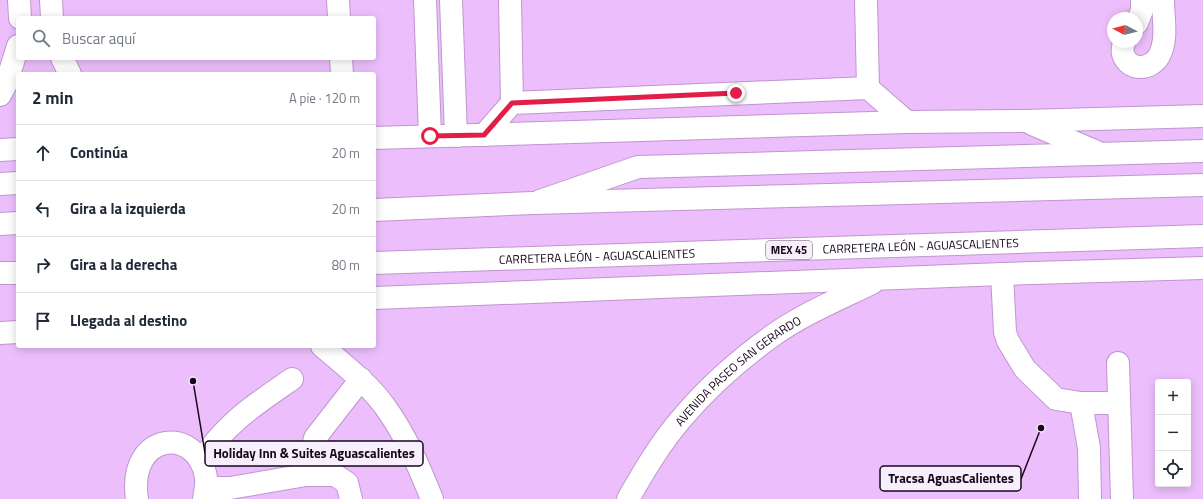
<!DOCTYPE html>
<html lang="es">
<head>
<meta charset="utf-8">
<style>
  body { margin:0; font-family:"Titillium Web",sans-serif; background:#f6f6f7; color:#1f2937 }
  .controls { position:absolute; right:12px; bottom:12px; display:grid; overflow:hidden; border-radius:4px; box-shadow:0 2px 10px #0003 }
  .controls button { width:36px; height:36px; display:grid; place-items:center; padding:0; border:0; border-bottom:1px solid #e0e1e3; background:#fff; color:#1f2937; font:20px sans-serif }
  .compass { position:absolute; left:1107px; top:12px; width:36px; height:36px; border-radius:50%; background:#fff; box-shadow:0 2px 10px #0003; rotate:277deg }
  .stop { position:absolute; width:12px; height:12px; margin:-9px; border:3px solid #e11d48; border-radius:50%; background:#fff }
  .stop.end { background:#e11d48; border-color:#fff; box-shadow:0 1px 4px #0008 }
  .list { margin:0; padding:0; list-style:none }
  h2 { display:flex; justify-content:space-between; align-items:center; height:52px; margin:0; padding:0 16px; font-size:17px }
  h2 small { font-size:13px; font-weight:400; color:#747a83 }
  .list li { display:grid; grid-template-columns:26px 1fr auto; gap:12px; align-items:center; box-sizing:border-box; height:56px; padding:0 16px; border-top:1px solid #e0e1e3 }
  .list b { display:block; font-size:15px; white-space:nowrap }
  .list em { font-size:13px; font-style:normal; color:#747a83 }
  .icon { flex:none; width:22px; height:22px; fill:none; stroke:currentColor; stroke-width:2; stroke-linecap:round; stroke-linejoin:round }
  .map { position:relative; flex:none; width:1203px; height:499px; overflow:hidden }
  .search { position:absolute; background:#fff; box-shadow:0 2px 10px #0003; left:16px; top:16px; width:360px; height:44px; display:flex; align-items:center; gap:10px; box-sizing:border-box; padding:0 14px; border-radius:4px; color:#747a83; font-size:15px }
  .panel { position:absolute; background:#fff; box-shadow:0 2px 10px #0003; left:16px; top:72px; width:360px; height:276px; border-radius:4px }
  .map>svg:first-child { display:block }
</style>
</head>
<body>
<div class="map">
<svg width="1203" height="499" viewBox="0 0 1203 499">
  <rect width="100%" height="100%" fill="#ecbffc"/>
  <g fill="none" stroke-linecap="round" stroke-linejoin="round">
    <defs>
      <g id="minor">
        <polyline points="19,0 20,18"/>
        <polyline points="51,0 52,18"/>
        <polyline points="338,0 339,18"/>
        <polyline points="425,0 430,136"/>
        <polyline points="451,0 456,136"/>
        <polyline points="510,0 512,103"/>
        <polyline points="866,0 868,88"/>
        <polyline points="1137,23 1142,10 1142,0"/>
        <path d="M1124 42C1123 46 1122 51 1123 54 1129 72 1151 70 1159 56 1168 40 1163 17 1163 0"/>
        <polyline points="62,58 70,74"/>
        <polyline points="341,58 342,74"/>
        <polyline points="0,95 6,84 18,46"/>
        <polyline points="1032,124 1097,152"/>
        <polyline points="484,135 512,103 868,88 907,122"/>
        <polyline points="374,138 907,122 1025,121 1203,116"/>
        <polyline points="0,150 18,149"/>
        <polyline points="0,184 18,183"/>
        <polyline points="540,201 638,167 1203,151"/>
        <polyline points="1002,274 1005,332 1008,341 1025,369 1056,399 1081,403 1089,448 1090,499"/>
        <polyline points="374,298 1002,274 1203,268"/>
        <polyline points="0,333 18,332"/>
        <path d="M322 346C344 365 369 384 386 408 406 436 419 467 432 499"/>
        <polyline points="1118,363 1122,499"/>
        <polyline points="1081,403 1118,403"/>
        <path d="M201 462C224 424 256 404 292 379"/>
        <polyline points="306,475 315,438 361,379"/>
        <polyline points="206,488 230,488 306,475 335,475 347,483 351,499"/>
        <path d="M137 499C127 430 199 426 206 478 207 485 205 492 204 499"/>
        <path id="s1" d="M628 499C644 471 661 442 682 418 708 387 740 359 772 336 803 314 839 299 872 283"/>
      </g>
      <g id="highway">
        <polyline points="374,210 533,203 1203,185"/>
        <polyline points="0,224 18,223"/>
        <path id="s2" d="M374 263 1203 236"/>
        <polyline points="0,273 18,273"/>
      </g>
    </defs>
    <use href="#minor" stroke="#c095cf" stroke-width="24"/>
    <use href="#highway" stroke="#c095cf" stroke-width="24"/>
    <use href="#minor" stroke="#fff" stroke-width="22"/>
    <use href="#highway" stroke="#fff" stroke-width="22"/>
  </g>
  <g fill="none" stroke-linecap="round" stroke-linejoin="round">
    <polyline stroke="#e11d48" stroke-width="5" points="430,136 484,135 512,103 736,93"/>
  </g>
  <g text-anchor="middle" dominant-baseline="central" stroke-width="4" stroke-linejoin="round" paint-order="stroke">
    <rect fill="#f8effc" stroke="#5a4c5e" stroke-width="1" x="766" y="241" width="46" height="18" rx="3"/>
    <g font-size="11" font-weight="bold" fill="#16061b">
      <text x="789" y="250">MEX 45</text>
    </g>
    <g font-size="12" fill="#16061b" stroke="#f8effc">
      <text stroke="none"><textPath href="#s2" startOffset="547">CARRETERA LEÓN - AGUASCALIENTES</textPath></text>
      <text stroke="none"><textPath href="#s2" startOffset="223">CARRETERA LEÓN - AGUASCALIENTES</textPath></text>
      <text stroke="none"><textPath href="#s1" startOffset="171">AVENIDA PASEO SAN GERARDO</textPath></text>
    </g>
  </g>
  <path fill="none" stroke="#16061b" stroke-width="1.5" d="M193 381L205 453M1041 428L1021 479"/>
  <g fill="#16061b" stroke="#f8effc" stroke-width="1.5">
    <circle cx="193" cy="381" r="4"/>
    <circle cx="1041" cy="428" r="4"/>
  </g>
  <g fill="#f8effc" stroke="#16061b" stroke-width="1.5">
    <rect x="205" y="441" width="218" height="25" rx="4"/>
    <rect x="880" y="466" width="141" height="25" rx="4"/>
  </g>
  <g font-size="13" text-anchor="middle" font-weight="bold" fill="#16061b">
    <text x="314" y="458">Holiday Inn &amp; Suites Aguascalientes</text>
    <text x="951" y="483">Tracsa AguasCalientes</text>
  </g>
</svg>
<div class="controls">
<button>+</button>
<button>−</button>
<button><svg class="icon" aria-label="locate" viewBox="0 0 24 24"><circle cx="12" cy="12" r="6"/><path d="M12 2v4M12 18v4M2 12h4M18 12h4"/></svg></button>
</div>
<svg class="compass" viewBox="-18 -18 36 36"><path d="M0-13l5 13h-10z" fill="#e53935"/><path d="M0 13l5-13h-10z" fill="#747a83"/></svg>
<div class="stop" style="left:430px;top:136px"></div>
<div class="stop end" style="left:736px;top:93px"></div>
<div class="search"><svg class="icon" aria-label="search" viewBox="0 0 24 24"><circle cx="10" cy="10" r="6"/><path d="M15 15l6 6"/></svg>Buscar aquí</div>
<section class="panel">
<h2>2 min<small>A pie · 120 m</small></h2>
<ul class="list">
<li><svg class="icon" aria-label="ahead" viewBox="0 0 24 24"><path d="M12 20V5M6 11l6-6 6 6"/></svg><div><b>Continúa</b></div><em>20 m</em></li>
<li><svg class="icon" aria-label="left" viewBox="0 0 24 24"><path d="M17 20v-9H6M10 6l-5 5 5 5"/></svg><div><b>Gira a la izquierda</b></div><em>20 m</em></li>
<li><svg class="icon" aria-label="right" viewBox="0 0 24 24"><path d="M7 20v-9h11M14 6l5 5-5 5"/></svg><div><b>Gira a la derecha</b></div><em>80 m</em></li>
<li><svg class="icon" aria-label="arrive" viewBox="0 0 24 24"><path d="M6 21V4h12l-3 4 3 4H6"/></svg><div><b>Llegada al destino</b></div></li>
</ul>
</section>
</div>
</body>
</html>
